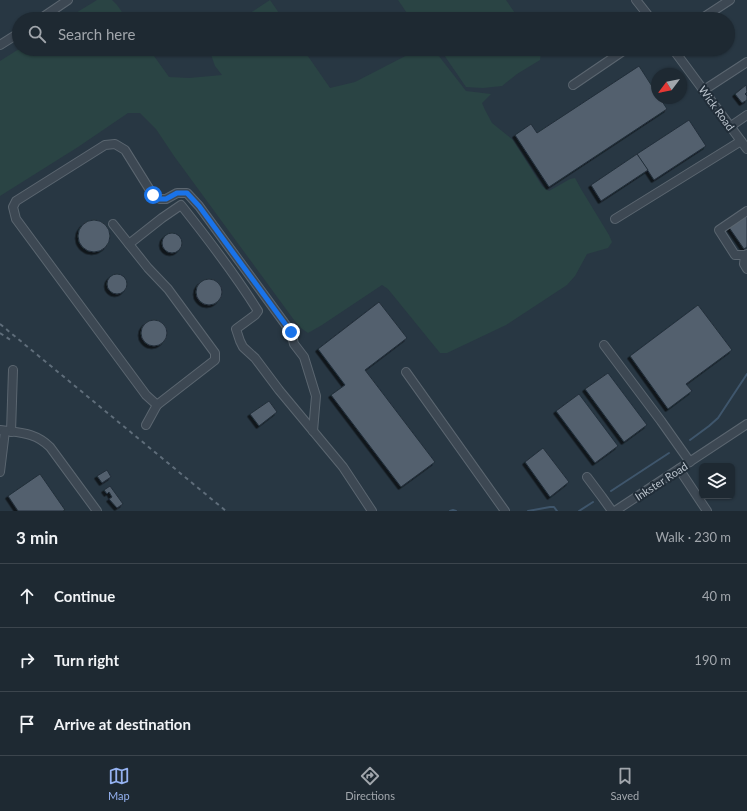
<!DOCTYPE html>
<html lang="en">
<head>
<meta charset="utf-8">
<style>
  body { margin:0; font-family:Lato,sans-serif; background:#26313a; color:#f1f3f6 }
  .controls { position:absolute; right:12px; bottom:12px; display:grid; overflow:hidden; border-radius:6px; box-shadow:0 1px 3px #0004 }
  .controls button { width:36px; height:36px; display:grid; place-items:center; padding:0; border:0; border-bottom:1px solid #3c454d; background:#1e2932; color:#f1f3f6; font:20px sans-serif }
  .compass { position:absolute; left:651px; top:68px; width:36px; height:36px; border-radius:50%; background:#1e2932; box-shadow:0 1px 3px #0004; rotate:238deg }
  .stop { position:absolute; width:12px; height:12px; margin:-9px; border:3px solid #1a73e8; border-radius:50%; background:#fff }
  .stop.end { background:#1a73e8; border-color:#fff; box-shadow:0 1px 4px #0008 }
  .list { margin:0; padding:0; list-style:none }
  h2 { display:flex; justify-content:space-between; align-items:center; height:52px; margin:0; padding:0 16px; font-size:17px }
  h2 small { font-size:13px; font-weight:400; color:#a1a6ac }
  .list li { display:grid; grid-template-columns:26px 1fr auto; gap:12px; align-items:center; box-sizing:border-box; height:64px; padding:0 16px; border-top:1px solid #3c454d }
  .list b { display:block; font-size:15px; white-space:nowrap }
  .list em { font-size:13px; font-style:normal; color:#a1a6ac }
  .icon { flex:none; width:22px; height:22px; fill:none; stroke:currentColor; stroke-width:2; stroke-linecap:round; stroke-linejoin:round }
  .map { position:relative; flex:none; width:747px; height:511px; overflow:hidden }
  .search { position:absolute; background:#1e2932; box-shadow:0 1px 3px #0004; left:12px; right:12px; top:12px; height:44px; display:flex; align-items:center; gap:10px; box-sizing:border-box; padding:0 14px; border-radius:22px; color:#a1a6ac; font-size:15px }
  .sheet { height:244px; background:#1e2932 }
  nav { display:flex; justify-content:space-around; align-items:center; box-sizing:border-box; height:56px; border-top:1px solid #3c454d; background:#1e2932; font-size:11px; color:#a1a6ac }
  nav a { display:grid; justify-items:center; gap:2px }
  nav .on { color:#95b2f1 }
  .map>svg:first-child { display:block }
</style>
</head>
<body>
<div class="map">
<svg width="747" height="511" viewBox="0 0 747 511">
  <defs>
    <filter id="shadow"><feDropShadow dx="-2.5" dy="2.5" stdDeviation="0" flood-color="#0009"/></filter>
  </defs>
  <rect width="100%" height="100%" fill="#283743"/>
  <g fill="#2a4444">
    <polygon points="97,0 112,0 117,5 127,19 66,19"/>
    <polygon points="270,0 283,19 241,19"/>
    <polygon points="398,0 506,0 519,19 411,19"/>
    <polygon points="19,49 149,49 169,77 189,78 222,75 215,66 209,49 303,49 330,88 355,82 419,49 429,49 435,51 466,91 491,94 482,103 485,110 492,123 513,140 542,186 549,191 570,179 575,178 581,189 609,235 612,242 608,248 587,254 575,276 567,285 506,325 447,353 440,353 388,289 382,285 322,325 308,333 301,328 294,320 174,156 156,129 140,113 128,113 78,147 0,196 0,61"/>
    <polygon points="440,49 538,49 541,53 540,60 517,74 502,86 483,88 466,87"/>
  </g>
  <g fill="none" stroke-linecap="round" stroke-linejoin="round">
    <g stroke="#3f566c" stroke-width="2">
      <polyline points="690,440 709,426 718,418 747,374"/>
      <polyline points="611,491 669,453"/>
      <polyline points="450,511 453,510 456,511"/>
      <polyline points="528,511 550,507 554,507 557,511"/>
      <polyline points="579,511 593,502"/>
    </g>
  </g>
  <g fill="#52606e" stroke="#232f3a" filter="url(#shadow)">
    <polygon points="639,66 657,94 657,98 660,98 667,109 549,187 515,135 531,124 537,133"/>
    <polygon points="746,85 747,92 745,94 747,96 747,100 742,103 735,94"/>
    <polygon points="689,120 706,146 654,180 637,154"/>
    <polygon points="637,154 648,170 601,201 591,185"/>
    <polygon points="747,213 747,247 744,249 728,226"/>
    <circle cx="94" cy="236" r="16"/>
    <circle cx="172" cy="243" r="10"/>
    <circle cx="117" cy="284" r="10"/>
    <circle cx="209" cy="292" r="13"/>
    <polygon points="379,302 407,338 365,370 435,462 401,487 331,395 345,385 318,349"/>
    <polygon points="698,305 732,350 686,384 692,391 668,409 630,356"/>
    <circle cx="154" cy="333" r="13"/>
    <polygon points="608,373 647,425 624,442 585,389"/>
    <polygon points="579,394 618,446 595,463 556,411"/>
    <polygon points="269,401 277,412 259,426 250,414"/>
    <polygon points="543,448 569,482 550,497 525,462"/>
    <polygon points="107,470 111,477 102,483 97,476"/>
    <polygon points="40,474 65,510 63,511 18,511 8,496"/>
    <polygon points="110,486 123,504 117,508 109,499 112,497 109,492 107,494 104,490"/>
  </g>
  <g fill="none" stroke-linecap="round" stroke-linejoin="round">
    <defs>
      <g id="minor">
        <polyline points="636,0 651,19"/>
        <polyline points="40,19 68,0"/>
        <polyline points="701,19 730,0"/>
        <polyline points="0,45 19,33"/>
        <polyline points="673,49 747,149"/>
        <polyline points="573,85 626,49"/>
        <polyline points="704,90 747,62"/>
        <polyline points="731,126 747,115"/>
        <polyline points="747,211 719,230 735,255 745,255 747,254"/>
        <polyline points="615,219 741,141"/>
        <polyline points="113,224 148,268 168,289 215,353 215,360 157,405"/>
        <path d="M129 244 162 218 181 205C208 239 235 274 258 311L255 315 236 329 240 341 243 347 255 358 279 390 343 467 372 511"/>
        <polyline points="745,255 744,264 747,269"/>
        <polyline points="604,345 661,421 690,462"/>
        <polyline points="406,372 505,511"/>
        <polyline points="146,425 157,405 146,395 16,219 13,207 16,201 105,145 115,144 125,150 153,195 160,199 166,199 177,193 187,193 199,206 291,332 294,344 304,357 316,396 313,431"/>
        <path d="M0 430C20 433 35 432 50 447L97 511"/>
        <polyline points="11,432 13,370"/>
        <polyline points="679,469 707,511"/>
        <polyline points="0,472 5,431"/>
        <polyline points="587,477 602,497 612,511"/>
        <polyline points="615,511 747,424"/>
      </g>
    </defs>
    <use href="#minor" stroke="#5b6670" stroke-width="10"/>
    <use href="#minor" stroke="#3d4853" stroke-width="8"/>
    <g stroke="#5f6d7a" stroke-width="2" stroke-dasharray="4 4" stroke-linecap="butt">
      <polyline points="0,324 226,511"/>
      <polyline points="0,333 12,341"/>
    </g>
  </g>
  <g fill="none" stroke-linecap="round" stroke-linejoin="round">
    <polyline stroke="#1a73e8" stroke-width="5" points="153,195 160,199 166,199 177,193 187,193 199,206 291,332"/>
  </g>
  <g text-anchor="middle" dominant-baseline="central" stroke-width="4" stroke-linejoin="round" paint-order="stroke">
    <g font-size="11" fill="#bac3cc" stroke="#212d38">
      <text transform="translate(717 108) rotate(54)">Wick Road</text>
      <text transform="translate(661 481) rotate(-33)">Inkster Road</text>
    </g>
  </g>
</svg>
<div class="controls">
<button><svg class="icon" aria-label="layers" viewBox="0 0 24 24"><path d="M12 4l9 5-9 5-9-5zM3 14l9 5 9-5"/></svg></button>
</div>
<svg class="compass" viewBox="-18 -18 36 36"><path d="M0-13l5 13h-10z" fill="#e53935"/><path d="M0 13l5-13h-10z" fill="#a1a6ac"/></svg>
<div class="stop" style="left:153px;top:195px"></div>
<div class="stop end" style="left:291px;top:332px"></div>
<div class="search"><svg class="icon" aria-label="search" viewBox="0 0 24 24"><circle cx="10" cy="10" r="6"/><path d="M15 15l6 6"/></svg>Search here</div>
</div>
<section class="sheet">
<h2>3 min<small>Walk · 230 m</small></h2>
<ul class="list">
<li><svg class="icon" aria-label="ahead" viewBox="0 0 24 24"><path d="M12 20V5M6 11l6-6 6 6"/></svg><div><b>Continue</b></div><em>40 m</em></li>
<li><svg class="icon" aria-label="right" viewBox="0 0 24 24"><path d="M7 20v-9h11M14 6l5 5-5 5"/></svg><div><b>Turn right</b></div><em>190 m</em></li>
<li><svg class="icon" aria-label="arrive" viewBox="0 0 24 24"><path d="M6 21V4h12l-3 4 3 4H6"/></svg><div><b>Arrive at destination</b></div></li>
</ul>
</section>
<nav>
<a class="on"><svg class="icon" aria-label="map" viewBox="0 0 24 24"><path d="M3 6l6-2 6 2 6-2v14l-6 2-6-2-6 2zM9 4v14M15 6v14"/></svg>Map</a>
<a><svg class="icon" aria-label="directions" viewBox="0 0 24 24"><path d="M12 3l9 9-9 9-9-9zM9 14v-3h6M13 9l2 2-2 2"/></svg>Directions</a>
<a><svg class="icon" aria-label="saved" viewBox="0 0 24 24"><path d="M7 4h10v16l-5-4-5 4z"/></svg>Saved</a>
</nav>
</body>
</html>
